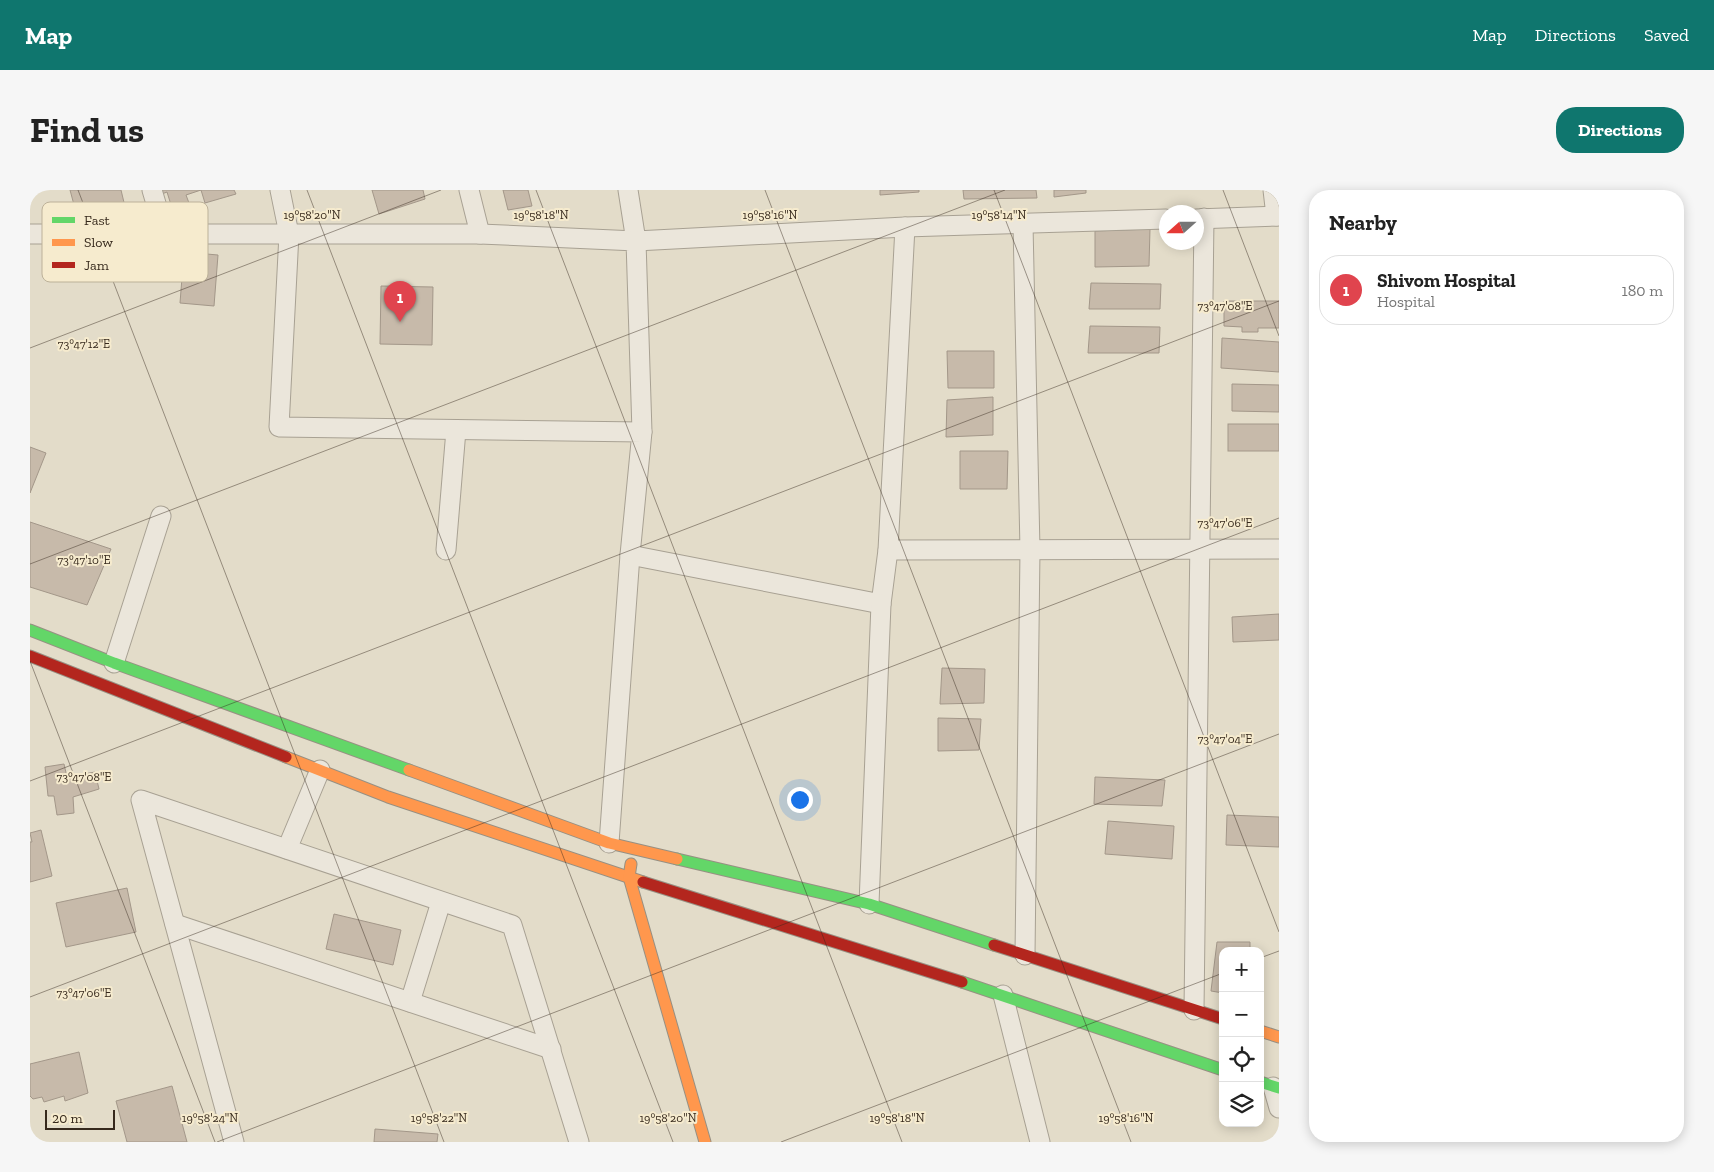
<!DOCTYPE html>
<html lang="en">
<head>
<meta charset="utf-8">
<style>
  body { margin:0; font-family:"Zilla Slab",serif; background:#f6f6f6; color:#222 }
  .controls { position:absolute; right:15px; bottom:15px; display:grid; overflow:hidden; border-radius:10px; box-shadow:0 2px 12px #0003 }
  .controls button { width:45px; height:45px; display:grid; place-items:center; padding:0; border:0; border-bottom:1px solid #e0e0e0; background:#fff; color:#222; font:25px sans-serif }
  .compass { position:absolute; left:1129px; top:15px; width:45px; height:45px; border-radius:50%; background:#fff; box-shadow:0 2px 12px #0003; rotate:249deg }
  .scale { position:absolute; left:15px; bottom:12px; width:70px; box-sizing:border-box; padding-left:5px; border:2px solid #36291c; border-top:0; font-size:14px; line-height:18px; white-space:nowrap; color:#36291c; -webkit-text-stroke:4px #f6ebce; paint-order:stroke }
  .you { position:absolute; left:769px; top:609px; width:18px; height:18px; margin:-12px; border:4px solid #fff; border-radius:50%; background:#1a73e8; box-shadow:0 0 0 8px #1a73e833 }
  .badge { display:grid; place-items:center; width:32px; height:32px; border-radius:50%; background:#0f766e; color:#fff; font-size:16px; font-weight:700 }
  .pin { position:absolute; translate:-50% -41px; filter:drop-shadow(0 1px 2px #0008) }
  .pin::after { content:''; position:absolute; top:26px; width:18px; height:15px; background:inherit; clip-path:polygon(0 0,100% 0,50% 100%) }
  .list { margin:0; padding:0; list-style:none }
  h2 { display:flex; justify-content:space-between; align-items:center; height:65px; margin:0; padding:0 20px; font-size:21px }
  h2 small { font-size:16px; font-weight:400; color:#767676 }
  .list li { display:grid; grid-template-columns:32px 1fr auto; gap:15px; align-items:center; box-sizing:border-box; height:70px; margin:0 10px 10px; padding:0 10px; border:1px solid #e0e0e0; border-radius:20px }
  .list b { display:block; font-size:19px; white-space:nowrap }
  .list p { margin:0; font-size:16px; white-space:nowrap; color:#767676 }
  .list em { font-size:16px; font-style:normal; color:#767676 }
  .icon { flex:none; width:28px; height:28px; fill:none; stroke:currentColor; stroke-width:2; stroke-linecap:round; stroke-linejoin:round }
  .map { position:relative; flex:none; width:1249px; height:952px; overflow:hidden; border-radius:20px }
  header { display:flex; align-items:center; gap:30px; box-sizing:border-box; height:70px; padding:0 25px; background:#0f766e; color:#fff }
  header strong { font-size:24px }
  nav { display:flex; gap:28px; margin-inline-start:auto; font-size:18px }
  .intro { display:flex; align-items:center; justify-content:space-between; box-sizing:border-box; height:120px; padding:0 30px }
  h1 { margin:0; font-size:35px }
  .button { padding:12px 22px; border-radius:20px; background:#0f766e; color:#fff; font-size:18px; font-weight:700 }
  main { display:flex; gap:30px; padding:0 30px }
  aside { flex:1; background:#fff; border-radius:20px; box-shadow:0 2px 12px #0003 }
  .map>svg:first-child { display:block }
</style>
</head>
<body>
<header>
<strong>Map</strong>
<nav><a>Map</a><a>Directions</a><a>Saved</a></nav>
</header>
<div class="intro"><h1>Find us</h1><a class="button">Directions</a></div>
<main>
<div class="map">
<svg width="1249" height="952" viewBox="0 0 1249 952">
  <rect width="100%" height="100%" fill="#e3dcc9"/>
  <g fill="#c7baaa" stroke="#a39789">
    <polygon points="40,0 91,0 97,25 81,29 78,18 47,26"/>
    <polygon points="130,0 204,0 206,4 175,13 171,0 156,5 159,13 142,18 137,2 132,4"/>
    <polygon points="342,0 393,0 395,9 349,24"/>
    <polygon points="473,0 498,0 502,16 478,20"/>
    <polygon points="850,0 889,0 889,2 850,5"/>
    <polygon points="933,0 1006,0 1007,8 934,9"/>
    <polygon points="1024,0 1056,0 1056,3 1024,7"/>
    <polygon points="1120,39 1119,76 1065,77 1065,41"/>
    <polygon points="154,62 188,65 184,116 150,113"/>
    <polygon points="1061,93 1131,94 1130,119 1059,119"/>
    <polygon points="351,96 403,97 402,155 350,154"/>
    <polygon points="1194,111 1249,111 1249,138 1228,138 1228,142 1212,142 1212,137 1194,136"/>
    <polygon points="1060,136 1130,137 1129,163 1058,163"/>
    <polygon points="1192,148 1249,152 1249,182 1191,178"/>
    <polygon points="917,161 964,161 964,198 918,198"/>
    <polygon points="1202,194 1249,195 1249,222 1202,221"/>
    <polygon points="963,207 963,245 916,247 917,210"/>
    <rect x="1198" y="234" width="51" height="27"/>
    <polygon points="0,257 16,263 0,303"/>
    <polygon points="930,261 978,261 977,299 930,299"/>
    <polygon points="0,332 81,359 57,415 0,397"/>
    <polygon points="1249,424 1249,450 1203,452 1202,427"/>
    <polygon points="912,478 955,479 954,513 910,514"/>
    <polygon points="908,528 951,529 949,560 908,561"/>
    <polygon points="34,574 37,587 65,582 69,599 43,607 44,623 27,625 24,606 18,606 15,577"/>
    <polygon points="1065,587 1135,590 1132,616 1064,614"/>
    <polygon points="1197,625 1249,627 1249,657 1196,655"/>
    <polygon points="1078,631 1144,636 1142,669 1075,664"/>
    <polygon points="11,640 22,686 0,692 0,652 2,652 0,643"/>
    <polygon points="97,698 106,742 36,757 26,713"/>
    <polygon points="304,724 371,740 363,775 296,759"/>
    <polygon points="1187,752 1220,752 1220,761 1193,761 1193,803 1181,801"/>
    <polygon points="49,862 58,903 35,911 34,906 14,912 12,907 3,909 0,906 0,874"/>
    <polygon points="142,896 157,952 97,952 86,911"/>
    <polygon points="345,939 408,944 407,952 344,952"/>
  </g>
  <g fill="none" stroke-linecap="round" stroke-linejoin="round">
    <defs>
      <g id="street">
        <polyline points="122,0 135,44"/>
        <polyline points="250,0 259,44 249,237 612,242 600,365 851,414 858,360 875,37"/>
        <polyline points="439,0 450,44"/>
        <polyline points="598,0 606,51 875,37 1136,29"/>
        <polyline points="1243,0 1246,26"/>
        <polyline points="1166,29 1249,26"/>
        <polyline points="993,34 1000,360 995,765"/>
        <polyline points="0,44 450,44 606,51 612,242"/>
        <polyline points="416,360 426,240"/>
        <polyline points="858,360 1249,359"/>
        <polyline points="84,473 131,326"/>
        <polyline points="579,653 600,365"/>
        <polyline points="257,659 290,580"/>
        <polyline points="839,714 851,414"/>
        <polyline points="145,734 521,859"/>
        <polyline points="973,805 1010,952"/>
        <polyline points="380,812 411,712"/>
        <polyline points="1164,820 1174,28"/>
        <polyline points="1243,897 1249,918"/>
        <polyline points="204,952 111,610 482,735 549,952"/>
      </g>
      <g id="fast">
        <polyline points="0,440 84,473 379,580"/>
        <polyline points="647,669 839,714 964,755"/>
        <polyline points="932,792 1193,880"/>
        <polyline points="1230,892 1249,898"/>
      </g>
      <g id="slow">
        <polyline points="256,567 358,607 613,692"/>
        <polyline points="379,580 579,653 647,669"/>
        <polyline points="601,674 599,687 675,952"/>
        <polyline points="1230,841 1249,847"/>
      </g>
      <g id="jam">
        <polyline points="0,466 256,567"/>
        <polyline points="613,692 932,792"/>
        <polyline points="964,755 1193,829"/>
      </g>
    </defs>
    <use href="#street" stroke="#a8a193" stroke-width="21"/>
    <use href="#fast" stroke="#979083" stroke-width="13"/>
    <use href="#slow" stroke="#979083" stroke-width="13"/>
    <use href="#jam" stroke="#979083" stroke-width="13"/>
    <use href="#street" stroke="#ebe6db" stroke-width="19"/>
    <use href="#fast" stroke="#63d668" stroke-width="11"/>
    <use href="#slow" stroke="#ff974d" stroke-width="11"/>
    <use href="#jam" stroke="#b3261e" stroke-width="11"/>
  </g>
  <path fill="none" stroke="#36291c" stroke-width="1" stroke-opacity="0.45" d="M48 0 414 952M277 0 643 952M506 0 872 952M735 0 1101 952M964 0 1249 742M1193 0 1249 146M0 158 411 0M0 374 975 0M0 471 185 952M0 591 1249 111M1230 768 1249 761M0 807 1249 328M187 952 1249 544M751 952 1193 783"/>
  <rect x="12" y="12" width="166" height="80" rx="8" fill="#f6ebce" stroke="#bcb199" stroke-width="1"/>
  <rect x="22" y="27" width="23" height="6" fill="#63d668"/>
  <rect x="22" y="49" width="23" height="7" fill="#ff974d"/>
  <rect x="22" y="72" width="23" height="6" fill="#b3261e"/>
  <g font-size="14" fill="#36291c">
    <text x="54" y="35">Fast</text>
    <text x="54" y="57">Slow</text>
    <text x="54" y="80">Jam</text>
  </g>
  <g font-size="12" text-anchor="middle" fill="#36291c" stroke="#f6ebce" stroke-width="4" stroke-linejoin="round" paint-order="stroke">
    <text x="282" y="29">19°58'20"N</text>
    <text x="511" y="29">19°58'18"N</text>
    <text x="740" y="29">19°58'16"N</text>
    <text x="969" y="29">19°58'14"N</text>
    <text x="1195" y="120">73°47'08"E</text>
    <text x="54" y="158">73°47'12"E</text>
    <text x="1195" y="337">73°47'06"E</text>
    <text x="54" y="374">73°47'10"E</text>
    <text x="1195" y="553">73°47'04"E</text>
    <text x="54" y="591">73°47'08"E</text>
    <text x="54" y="807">73°47'06"E</text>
    <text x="180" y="932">19°58'24"N</text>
    <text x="409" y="932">19°58'22"N</text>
    <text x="638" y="932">19°58'20"N</text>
    <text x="867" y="932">19°58'18"N</text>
    <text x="1096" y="932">19°58'16"N</text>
  </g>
</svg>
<div class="controls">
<button>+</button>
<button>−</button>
<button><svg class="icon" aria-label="locate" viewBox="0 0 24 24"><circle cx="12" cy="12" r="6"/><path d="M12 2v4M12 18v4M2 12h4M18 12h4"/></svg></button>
<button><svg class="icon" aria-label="layers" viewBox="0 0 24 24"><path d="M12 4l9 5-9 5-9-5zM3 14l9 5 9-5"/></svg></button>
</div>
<svg class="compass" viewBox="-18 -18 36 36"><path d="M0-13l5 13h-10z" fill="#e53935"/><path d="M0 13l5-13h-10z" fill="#767676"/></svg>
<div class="scale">20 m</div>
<div class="you"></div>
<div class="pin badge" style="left:370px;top:132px;background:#e0444e">1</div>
</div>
<aside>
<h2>Nearby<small></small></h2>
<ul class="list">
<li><span class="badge" style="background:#e0444e">1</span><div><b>Shivom Hospital</b><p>Hospital</p></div><em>180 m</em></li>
</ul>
</aside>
</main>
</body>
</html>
